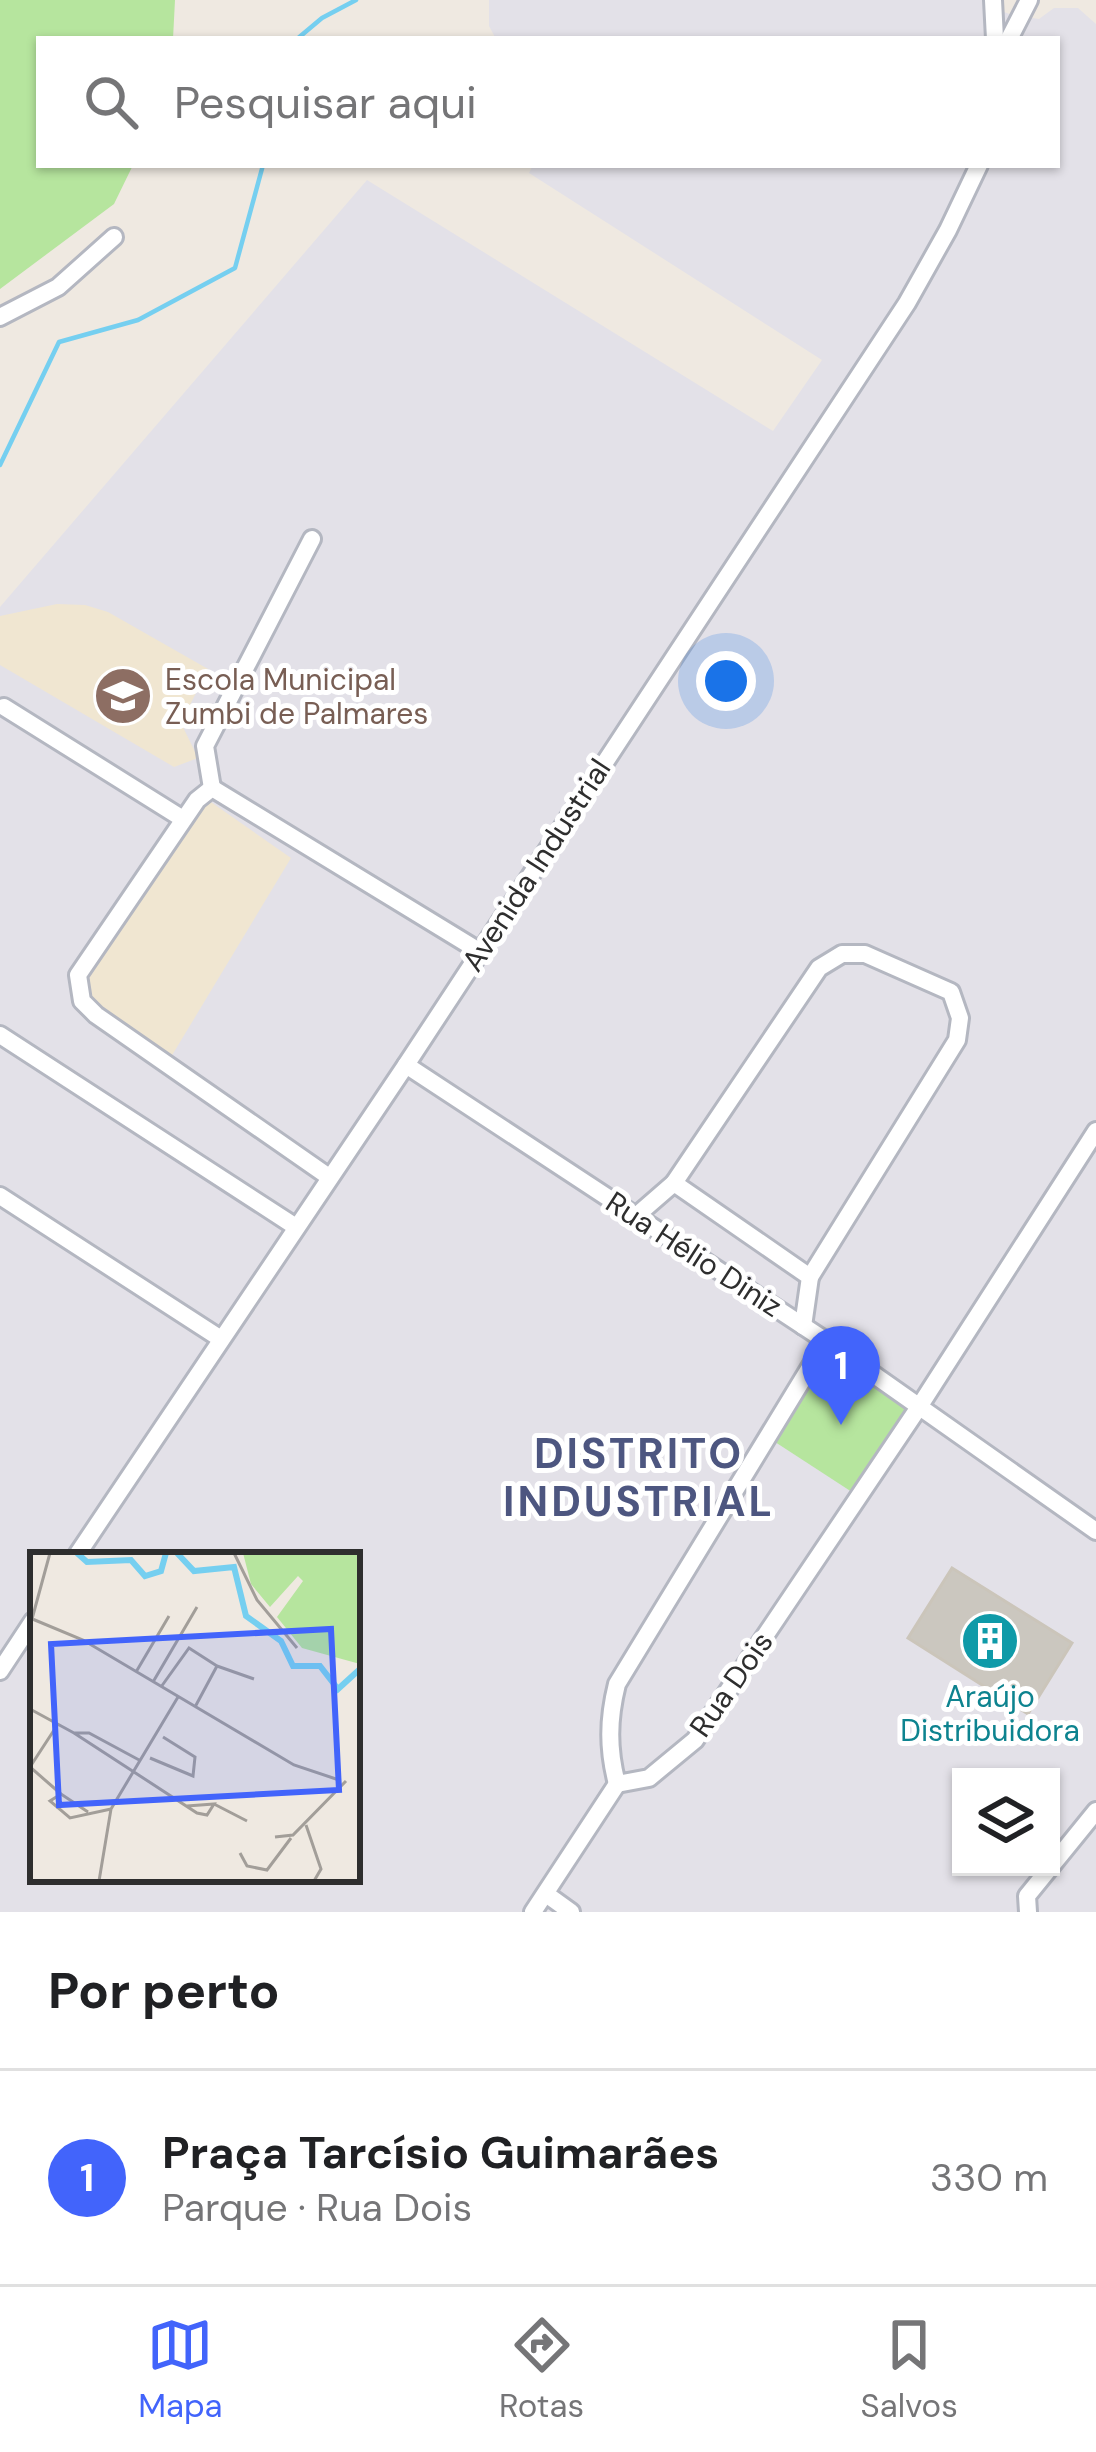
<!DOCTYPE html>
<html lang="pt">
<head>
<meta charset="utf-8">
<style>
  body { margin:0; font-family:"DM Sans",sans-serif; background:#f6f6f6; color:#202124 }
  .controls { position:absolute; right:36px; bottom:36px; display:grid; overflow:hidden; border-radius:0px; box-shadow:0 3px 9px #0004 }
  .controls button { width:108px; height:108px; display:grid; place-items:center; padding:0; border:0; border-bottom:3px solid #e0e0e0; background:#fff; color:#202124; font:60px sans-serif }
  .you { position:absolute; left:726px; top:681px; width:42px; height:42px; margin:-30px; border:9px solid #fff; border-radius:50%; background:#1a73e8; box-shadow:0 0 0 18px #1a73e833 }
  .badge { display:grid; place-items:center; width:78px; height:78px; border-radius:50%; background:#4264fb; color:#fff; font-size:39px; font-weight:700 }
  .pin { position:absolute; translate:-50% -99px; filter:drop-shadow(0 3px 6px #0008) }
  .pin::after { content:''; position:absolute; top:63px; width:42px; height:36px; background:inherit; clip-path:polygon(0 0,100% 0,50% 100%) }
  .list { margin:0; padding:0; list-style:none }
  h2 { display:flex; justify-content:space-between; align-items:center; height:156px; margin:0; padding:0 48px; font-size:51px }
  h2 small { font-size:39px; font-weight:400; color:#757577 }
  .list li { display:grid; grid-template-columns:78px 1fr auto; gap:36px; align-items:center; box-sizing:border-box; height:216px; padding:0 48px; border-top:3px solid #e0e0e0 }
  .list b { display:block; font-size:45px; white-space:nowrap }
  .list p { margin:0; font-size:39px; white-space:nowrap; color:#757577 }
  .list em { font-size:39px; font-style:normal; color:#757577 }
  .icon { flex:none; width:66px; height:66px; fill:none; stroke:currentColor; stroke-width:2; stroke-linecap:round; stroke-linejoin:round }
  .map { position:relative; flex:none; width:1096px; height:1912px; overflow:hidden }
  .search { position:absolute; background:#fff; box-shadow:0 3px 9px #0004; left:36px; right:36px; top:36px; height:132px; display:flex; align-items:center; gap:30px; box-sizing:border-box; padding:0 42px; border-radius:0px; color:#757577; font-size:45px }
  .sheet { height:372px; background:#fff }
  nav { display:flex; justify-content:space-around; align-items:center; box-sizing:border-box; height:168px; border-top:3px solid #e0e0e0; background:#fff; font-size:33px; color:#757577 }
  nav a { display:grid; justify-items:center; gap:6px }
  nav .on { color:#4264fb }
  .map>svg:first-child { display:block }
</style>
</head>
<body>
<div class="map">
<svg width="1096" height="1912" viewBox="0 0 1096 1912">
  <rect width="100%" height="100%" fill="#efe9e1"/>
  <path fill="#e3e1e8" fill-rule="evenodd" d="M489 0H985L988 6 1012 15 1039 19 1054 8H1078L1096 24V1912H0V607L367 180 773 431 822 360 529 173 533 165H1057V39H496L489 26ZM33 1555H357V1879H33ZM961 1777H1051V1867H961Z"/>
  <g fill="#f0e6d1">
    <polygon points="57,604 85,605 108,612 208,669 181,723 198,758 174,767 0,665 0,616"/>
    <polygon points="208,800 291,858 171,1057 95,1006 88,984 91,973 195,806"/>
  </g>
  <g fill="#b6e59e">
    <polygon points="0,0 175,0 173,39 39,39 39,165 133,165 114,204 0,289"/>
    <polygon points="826,1355 909,1409 855,1494 772,1440"/>
  </g>
  <g fill="none" stroke-linecap="round" stroke-linejoin="round">
    <g stroke="#75cff0" stroke-width="4.5">
      <polyline points="297,39 322,18 356,0"/>
      <polyline points="0,465 59,342 138,320 235,268 263,165"/>
    </g>
  </g>
  <polygon fill="#cbc7bf" stroke="#cbc5ba" stroke-width="3" points="952,1568 1072,1643 1028,1714 908,1638"/>
  <g fill="none" stroke-linecap="round" stroke-linejoin="round">
    <defs>
      <g id="minor">
        <polyline points="993,0 995,39"/>
        <polyline points="1009,39 1029,0"/>
        <polyline points="0,317 58,287 114,237"/>
        <polyline points="4,707 183,819"/>
        <polyline points="212,788 205,746 312,539"/>
        <polyline points="0,1035 296,1227"/>
        <polyline points="406,1065 826,1341 1096,1531"/>
        <polyline points="329,1177 96,1015 82,1001 78,975 197,800 212,788 479,951"/>
        <polyline points="674,1183 819,968 842,954 865,954 951,992 960,1018 957,1040 810,1277"/>
        <polyline points="0,1196 221,1339"/>
        <polyline points="636,1216 674,1183 810,1277 803,1326"/>
        <path d="M826 1341 617 1684C608 1720 608 1749 617 1784L649 1778 695 1740 919 1407 1096 1131"/>
        <polyline points="77,1555 406,1065 907,303 948,230 979,165"/>
        <polyline points="0,1671 33,1621"/>
        <polyline points="546,1894 571,1912"/>
        <polyline points="533,1912 617,1784"/>
        <polyline points="1028,1912 1027,1896 1096,1811"/>
      </g>
    </defs>
    <use href="#minor" stroke="#b4b7c1" stroke-width="22"/>
    <use href="#minor" stroke="#fff" stroke-width="16"/>
  </g>
  <defs>
    <symbol id="school-disc" viewBox="-11 -11 22 22"><circle r="9.5" fill="#8d6e63" stroke="#fff"/><path d="M0-5L7-2L0 1L-7-2ZM-4 1L0 2.5L4 1V4Q0 6-4 4Z" fill="#fff"/></symbol>
    <symbol id="building-disc" viewBox="-11 -11 22 22"><circle r="9.5" fill="#0f9aa8" stroke="#fff"/><path d="M-4-6H4V6H1V3H-1V6H-4ZM-2.5-4.3h1.7v1.8h-1.7ZM.8-4.3h1.7v1.8H.8ZM-2.5-1h1.7V.8h-1.7ZM.8-1h1.7V.8H.8Z" fill="#fff"/></symbol>
  </defs>
  <g fill-rule="evenodd">
    <use href="#school-disc" x="90" y="663" width="66" height="66"/>
    <use href="#building-disc" x="957" y="1608" width="66" height="66"/>
  </g>
  <g text-anchor="middle" dominant-baseline="central" stroke-width="10" stroke-linejoin="round" paint-order="stroke">
    <g font-size="30" fill="#785e54" stroke="#fff" text-anchor="start">
      <text x="165" y="679">Escola Municipal<tspan x="165" dy="34">Zumbi de Palmares</tspan></text>
    </g>
    <g font-size="30" fill="#2e2e2e" stroke="#fff">
      <text transform="translate(536 865) rotate(-57)">Avenida Industrial</text>
      <text transform="translate(694 1254) rotate(33)">Rua Hélio Diniz</text>
      <text transform="translate(731 1684) rotate(-55)">Rua Dois</text>
    </g>
    <g font-size="30" fill="#0d838f" stroke="#fff">
      <text x="990" y="1696">Araújo<tspan x="990" dy="34">Distribuidora</tspan></text>
    </g>
    <g font-size="42" font-weight="bold" letter-spacing="3" fill="#4d5680" stroke="#fff">
      <text x="639" y="1453">DISTRITO<tspan x="639" dy="48">INDUSTRIAL</tspan></text>
    </g>
  </g>
  <g transform="translate(30 1552)">
    <rect width="330" height="330" fill="#efe9e1"/>
    <path d="M213 1H330V112L272 96 247 65 273 29 268 24 240 55 221 32Z" fill="#b6e59e"/>
    <path fill="none" stroke="#75cff0" stroke-width="6" d="M47 1 57 10 101 8 115 24 131 19 136 1M147 1 164 19 204 15 216 64 251 89 263 114H290L308 137 330 117"/>
    <path fill="none" stroke="#a29e99" stroke-width="3" d="M204 1 227 48 267 96M0 66 53 88 264 213 309 228M2 67 20 1M187 114 224 127M106 120 139 64M123 130 167 55M131 135 159 96 187 114 165 155M0 157 44 181M28 172 0 215 31 242M120 206 163 224 165 205 133 185M111 209 59 181H44L167 261 177 263 184 252 157 254M184 252 217 269M58 260 31 242 20 249 40 266 81 257M276 273 291 317 284 329M245 285 263 283 316 229M210 301 217 314 237 318 261 286M69 329 81 257 148 145"/>
    <path fill="#4264fb" fill-opacity="0.15" stroke="#4264fb" stroke-width="6" d="M301 77 309 238 29 253 21 92Z"/>
    <rect width="330" height="330" fill="none" stroke="#2e2e2e" stroke-width="6"/>
  </g>
</svg>
<div class="controls">
<button><svg class="icon" aria-label="layers" viewBox="0 0 24 24"><path d="M12 4l9 5-9 5-9-5zM3 14l9 5 9-5"/></svg></button>
</div>
<div class="you"></div>
<div class="pin badge" style="left:841px;top:1425px">1</div>
<div class="search"><svg class="icon" aria-label="search" viewBox="0 0 24 24"><circle cx="10" cy="10" r="6"/><path d="M15 15l6 6"/></svg>Pesquisar aqui</div>
</div>
<section class="sheet">
<h2>Por perto<small></small></h2>
<ul class="list">
<li><span class="badge">1</span><div><b>Praça Tarcísio Guimarães</b><p>Parque · Rua Dois</p></div><em>330 m</em></li>
</ul>
</section>
<nav>
<a class="on"><svg class="icon" aria-label="map" viewBox="0 0 24 24"><path d="M3 6l6-2 6 2 6-2v14l-6 2-6-2-6 2zM9 4v14M15 6v14"/></svg>Mapa</a>
<a><svg class="icon" aria-label="directions" viewBox="0 0 24 24"><path d="M12 3l9 9-9 9-9-9zM9 14v-3h6M13 9l2 2-2 2"/></svg>Rotas</a>
<a><svg class="icon" aria-label="saved" viewBox="0 0 24 24"><path d="M7 4h10v16l-5-4-5 4z"/></svg>Salvos</a>
</nav>
</body>
</html>
